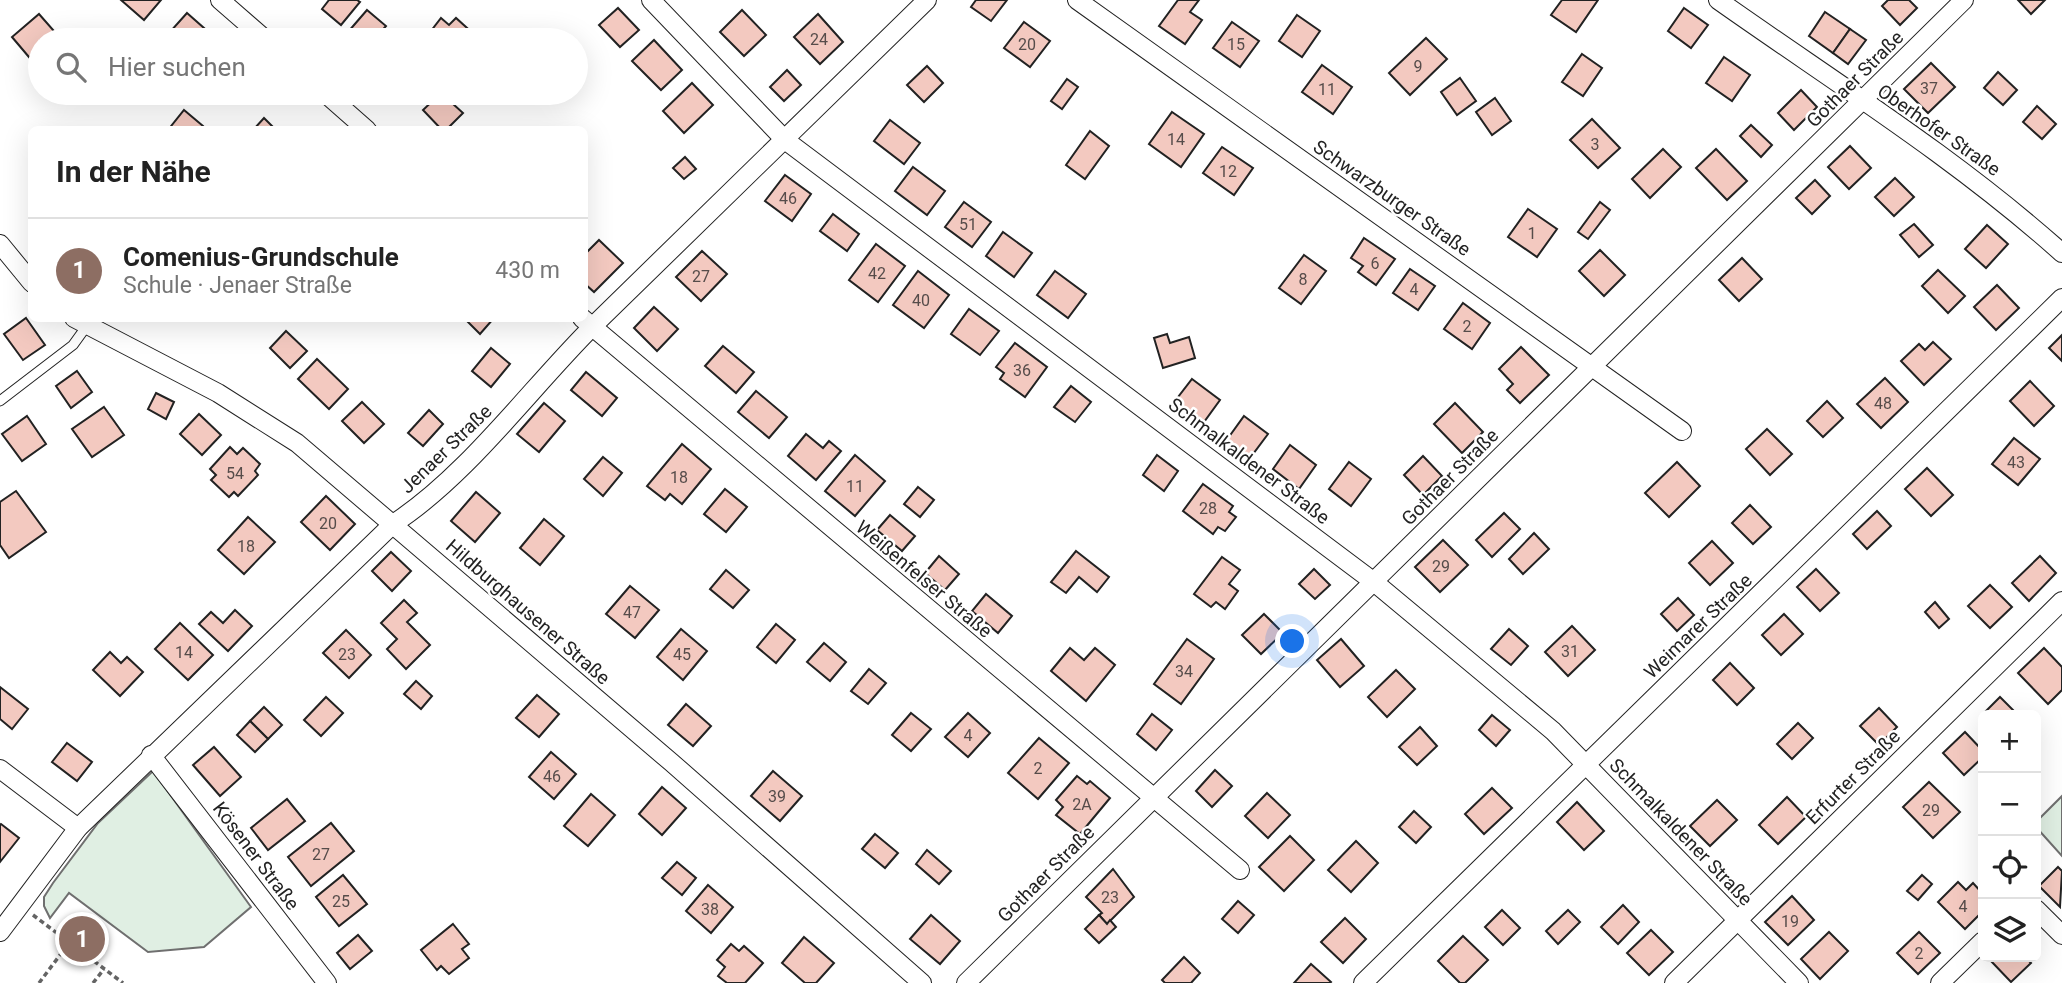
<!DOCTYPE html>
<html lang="de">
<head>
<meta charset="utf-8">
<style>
  body { margin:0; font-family:Roboto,sans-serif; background:#f2f2f2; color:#222 }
  .controls { position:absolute; right:21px; bottom:21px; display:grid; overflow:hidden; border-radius:10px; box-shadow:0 7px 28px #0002 }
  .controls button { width:63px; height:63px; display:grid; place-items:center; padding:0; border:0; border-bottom:2px solid #e0e0e0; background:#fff; color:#222; font:35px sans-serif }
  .you { position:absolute; left:1293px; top:642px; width:24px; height:24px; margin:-18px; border:5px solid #fff; border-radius:50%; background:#1a73e8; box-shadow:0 0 0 10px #1a73e833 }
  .badge { display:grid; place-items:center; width:46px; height:46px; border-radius:50%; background:#7c3aed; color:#fff; font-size:23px; font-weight:700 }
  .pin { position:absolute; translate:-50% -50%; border:4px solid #fff; box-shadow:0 2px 7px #0006 }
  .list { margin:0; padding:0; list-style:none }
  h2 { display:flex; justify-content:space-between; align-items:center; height:91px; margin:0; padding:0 28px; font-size:30px }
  h2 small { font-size:23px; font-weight:400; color:#767676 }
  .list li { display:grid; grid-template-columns:46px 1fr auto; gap:21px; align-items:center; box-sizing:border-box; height:105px; padding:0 28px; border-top:2px solid #e0e0e0 }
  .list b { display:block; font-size:26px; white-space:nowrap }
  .list p { margin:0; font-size:23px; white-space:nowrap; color:#767676 }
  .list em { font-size:23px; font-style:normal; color:#767676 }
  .icon { flex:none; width:38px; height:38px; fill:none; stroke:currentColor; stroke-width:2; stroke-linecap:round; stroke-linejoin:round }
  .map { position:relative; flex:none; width:2062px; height:983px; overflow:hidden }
  .search { position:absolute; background:#fff; box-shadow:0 7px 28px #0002; left:28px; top:28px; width:560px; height:77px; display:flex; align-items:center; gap:18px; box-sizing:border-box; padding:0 24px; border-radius:38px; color:#767676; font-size:26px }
  .panel { position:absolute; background:#fff; box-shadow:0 7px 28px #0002; left:28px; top:126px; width:560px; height:196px; border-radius:10px }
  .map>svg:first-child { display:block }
</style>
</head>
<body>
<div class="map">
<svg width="2062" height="983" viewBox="0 0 2062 983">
  <rect width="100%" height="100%" fill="#fff"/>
  <g fill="#e0efe3" stroke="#6f6f6f" stroke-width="2">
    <polygon points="153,771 251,907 204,947 148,952 69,893 50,918 44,906 44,897 53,883 98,823"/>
    <polygon points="2062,796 2062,856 2036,827 2036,822"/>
  </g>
  <g fill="#f3c9c0" stroke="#222" stroke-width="2">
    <polygon points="121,0 161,0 144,20"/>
    <polygon points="329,0 357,0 360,2 341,25 322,9"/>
    <polygon points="976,0 1007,0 991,21 971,7"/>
    <polygon points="1178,0 1199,0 1190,12 1202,20 1185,44 1159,26"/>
    <polygon points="1562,0 1598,0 1576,32 1551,15"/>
    <polygon points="1888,0 1909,0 1917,8 1900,25 1882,6"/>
    <polygon points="2018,0 2045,0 2031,14"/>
    <polygon points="618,8 639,30 620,47 599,25"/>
    <polygon points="1684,8 1708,25 1691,48 1668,31"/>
    <polygon points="367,10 386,26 374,40 357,40 348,32"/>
    <polygon points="742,10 766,35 744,56 720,32"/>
    <polygon points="1825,12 1850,29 1833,53 1809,36"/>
    <polygon points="187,13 213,36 210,40 178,40 169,33"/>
    <polygon points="39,14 61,39 40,40 40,58 34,63 12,37"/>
    <polygon points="818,14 843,42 820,64 794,37"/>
    <polygon points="1297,15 1320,31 1302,57 1279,41"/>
    <polygon points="441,18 449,25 456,18 476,36 472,40 424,40"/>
    <polygon points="1024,22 1050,41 1030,67 1004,48"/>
    <polygon points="1232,22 1259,41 1240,67 1213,48"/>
    <polygon points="1850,29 1866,40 1848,64 1833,53"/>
    <polygon points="1426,38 1447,59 1410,95 1389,73"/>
    <polygon points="654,40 682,70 661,90 632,61"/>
    <polygon points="1582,54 1602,68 1583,96 1562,82"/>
    <polygon points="1724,57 1750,75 1732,101 1706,83"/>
    <polygon points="1931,63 1955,87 1928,113 1904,89"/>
    <polygon points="1322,65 1352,87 1333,114 1302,92"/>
    <polygon points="927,66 943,83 924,102 907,85"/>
    <polygon points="787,70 801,85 784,101 770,87"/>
    <polygon points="1998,72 2017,90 2003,105 1984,88"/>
    <polygon points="1460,78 1476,101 1457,115 1441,92"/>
    <polygon points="1067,79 1078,87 1062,109 1051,101"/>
    <polygon points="692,83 713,105 684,133 663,111"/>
    <polygon points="1801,90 1817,107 1794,130 1778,113"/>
    <polygon points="441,93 463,113 446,130 442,130 423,110"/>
    <polygon points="1495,98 1511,121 1492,135 1476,112"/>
    <polygon points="2037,106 2056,124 2042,139 2023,122"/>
    <polygon points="184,110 203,126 201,130 168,130"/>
    <polygon points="1172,112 1204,134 1181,167 1149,144"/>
    <polygon points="264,118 276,130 253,130"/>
    <polygon points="1592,119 1620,148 1598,168 1570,140"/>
    <polygon points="890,120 920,143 904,164 874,141"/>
    <polygon points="1751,125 1772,145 1761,157 1740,136"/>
    <polygon points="1090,131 1109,146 1085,179 1066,165"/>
    <polygon points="1850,146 1871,168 1849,189 1828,167"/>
    <polygon points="1222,147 1253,168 1234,195 1203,173"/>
    <polygon points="1663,149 1681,167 1650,198 1632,179"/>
    <polygon points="1716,149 1747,181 1727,200 1696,168"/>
    <polygon points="685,157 696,169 684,179 673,168"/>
    <polygon points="913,167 945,191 927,215 895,191"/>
    <polygon points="785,175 811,194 792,221 765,201"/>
    <polygon points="1895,178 1914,197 1894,216 1875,197"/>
    <polygon points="1815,180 1830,196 1812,214 1796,198"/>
    <polygon points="964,202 991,222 972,247 945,227"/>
    <polygon points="1600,202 1610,210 1588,239 1578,232"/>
    <polygon points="1528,209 1557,229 1537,257 1508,237"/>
    <polygon points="833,214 859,234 847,251 820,231"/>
    <polygon points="1914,224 1933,245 1919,257 1900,235"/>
    <polygon points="1987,225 2008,244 1986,268 1965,249"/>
    <polygon points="1003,232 1032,253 1014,277 986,256"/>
    <polygon points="1364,238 1395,259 1376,285 1358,272 1363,266 1351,258"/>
    <polygon points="599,240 623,263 594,292 584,283 584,255"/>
    <polygon points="876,244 905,266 878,302 849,280"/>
    <polygon points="1600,250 1625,275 1604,296 1579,271"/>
    <polygon points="702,251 727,274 701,301 676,277"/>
    <polygon points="1304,255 1326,271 1301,304 1279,288"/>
    <polygon points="1742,258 1762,279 1739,301 1719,280"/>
    <polygon points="1410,269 1435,286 1418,310 1393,293"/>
    <polygon points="1938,270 1965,296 1948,313 1922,286"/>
    <polygon points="918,271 949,295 924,328 893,305"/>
    <polygon points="1055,271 1086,294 1068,318 1037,295"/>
    <polygon points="1997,285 2019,308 1996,330 1974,307"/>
    <polygon points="1463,303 1490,323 1472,349 1444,329"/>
    <polygon points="654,307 678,329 657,351 634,328"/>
    <polygon points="969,309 999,331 980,355 951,334"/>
    <polygon points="26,318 45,345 23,360 4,334"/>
    <polygon points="464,318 494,318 480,334"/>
    <polygon points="286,331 307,351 290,368 270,348"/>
    <polygon points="1167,334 1170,343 1189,337 1195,358 1163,368 1154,338"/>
    <polygon points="2062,335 2062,361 2049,348"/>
    <polygon points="1933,342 1951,359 1924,385 1901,361 1919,344 1925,350"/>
    <polygon points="1015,343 1047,367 1025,397 1000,379 1004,373 996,367"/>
    <polygon points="723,346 754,372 736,393 705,366"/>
    <polygon points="1521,347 1549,375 1520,403 1507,390 1513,384 1499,369"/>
    <polygon points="491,348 510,364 491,387 472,371"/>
    <polygon points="317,359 348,389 329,409 298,379"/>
    <polygon points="77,371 92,392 71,408 56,386"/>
    <polygon points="586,372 617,398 602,416 571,390"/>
    <polygon points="1885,378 1908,402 1881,428 1857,404"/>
    <polygon points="1192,379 1220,400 1204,422 1175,401"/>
    <polygon points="2030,381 2054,406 2034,426 2010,401"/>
    <polygon points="1071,386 1091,402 1075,422 1054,407"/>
    <polygon points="756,391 787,417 769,438 738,412"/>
    <polygon points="156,393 174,402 166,419 148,409"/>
    <polygon points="1827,401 1843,418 1823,437 1807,421"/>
    <polygon points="362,402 384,424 364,443 342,421"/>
    <polygon points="544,403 565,421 539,452 517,434"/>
    <polygon points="1455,403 1483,432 1462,453 1434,424"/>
    <polygon points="104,407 124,435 92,457 72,429"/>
    <polygon points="429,410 443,424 423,446 408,433"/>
    <polygon points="199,414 221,435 202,455 180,434"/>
    <polygon points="27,416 46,444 22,461 2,434"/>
    <polygon points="1244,416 1268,434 1250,458 1226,441"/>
    <polygon points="1767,429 1792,454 1770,475 1746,449"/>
    <polygon points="806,434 823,448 829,441 841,451 816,480 788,456"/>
    <polygon points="2014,438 2040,459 2018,485 1992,464"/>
    <polygon points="682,444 711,469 682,504 670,494 665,500 647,486"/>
    <polygon points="1290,445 1316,465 1299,489 1273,469"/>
    <polygon points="230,447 237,454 243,448 260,464 255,471 258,475 238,496 234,492 229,497 211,480 216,475 210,469"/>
    <polygon points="855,455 885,481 855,516 825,491"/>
    <polygon points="1157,455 1178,471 1164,491 1143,475"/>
    <polygon points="1423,456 1442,476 1423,495 1404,475"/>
    <polygon points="603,457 622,473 603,496 584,479"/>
    <polygon points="1349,462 1371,479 1351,506 1329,489"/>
    <polygon points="1677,462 1700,486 1669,517 1645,493"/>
    <polygon points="1927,468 1953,495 1931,516 1905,489"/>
    <polygon points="1203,484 1233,506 1229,512 1236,517 1225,531 1218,527 1213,534 1183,511"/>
    <polygon points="918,487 934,500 920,517 904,504"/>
    <polygon points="725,489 747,507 726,532 704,514"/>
    <polygon points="16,491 46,532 9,558 0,545 0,502"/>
    <polygon points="476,492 500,513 475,542 451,521"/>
    <polygon points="326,496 355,524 330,550 301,522"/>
    <polygon points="1750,505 1771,527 1753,544 1732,523"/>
    <polygon points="1877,511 1891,526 1867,549 1853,534"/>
    <polygon points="1504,513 1520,529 1492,557 1476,540"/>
    <polygon points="890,515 915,536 902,551 877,530"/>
    <polygon points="248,517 275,542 244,574 218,550"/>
    <polygon points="544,519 564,536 540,565 520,548"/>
    <polygon points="1534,533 1549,549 1523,574 1509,559"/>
    <polygon points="1443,540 1468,565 1440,592 1415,567"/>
    <polygon points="1712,541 1733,563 1710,585 1689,563"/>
    <polygon points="1076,551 1109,577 1097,592 1079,577 1066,593 1051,582"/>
    <polygon points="391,552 411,571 392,591 372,571"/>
    <polygon points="939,556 959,574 945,590 925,573"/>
    <polygon points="2040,556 2056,573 2029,601 2012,583"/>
    <polygon points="1222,557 1240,570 1229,584 1238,591 1225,609 1216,602 1211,607 1194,594"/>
    <polygon points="1314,569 1330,585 1315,599 1299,584"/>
    <polygon points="1816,569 1839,593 1820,611 1797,587"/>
    <polygon points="726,570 749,590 733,608 710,589"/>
    <polygon points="1990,585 2012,607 1990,628 1968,606"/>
    <polygon points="630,586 659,610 635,638 606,614"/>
    <polygon points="986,594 1012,616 998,633 972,611"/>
    <polygon points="1678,598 1694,615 1677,631 1661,614"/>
    <polygon points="404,600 417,613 407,622 430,645 406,669 387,649 397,639 381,623"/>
    <polygon points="1935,602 1949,619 1939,628 1925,612"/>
    <polygon points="235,610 252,626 228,651 199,624 211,612 223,623"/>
    <polygon points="1264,614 1283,633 1261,654 1242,635"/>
    <polygon points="1784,614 1803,634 1781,655 1762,635"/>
    <polygon points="180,623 213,655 188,680 155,649"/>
    <polygon points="776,624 795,640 776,663 757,647"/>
    <polygon points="1572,626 1595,650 1568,676 1545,652"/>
    <polygon points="681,629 707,651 683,680 657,657"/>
    <polygon points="1509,629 1528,646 1511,665 1491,649"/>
    <polygon points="346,630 371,655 349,678 323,653"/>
    <polygon points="1187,639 1214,659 1181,704 1154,684"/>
    <polygon points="1341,639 1364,666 1340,687 1317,660"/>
    <polygon points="824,643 846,662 830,681 807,662"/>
    <polygon points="1070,648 1084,660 1095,648 1115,665 1086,701 1051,671"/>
    <polygon points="2044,648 2062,667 2062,690 2048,704 2018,673"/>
    <polygon points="110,652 121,663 127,657 143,672 120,696 93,670"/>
    <polygon points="1730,663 1754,688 1737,705 1713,680"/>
    <polygon points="869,669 886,683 868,704 851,691"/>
    <polygon points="1396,670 1415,689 1387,717 1368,697"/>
    <polygon points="416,681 432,696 421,709 404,694"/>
    <polygon points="0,687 28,709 12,729 0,719"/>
    <polygon points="537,695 559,714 539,737 516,718"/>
    <polygon points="326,697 343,713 321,736 304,720"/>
    <polygon points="2000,697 2018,715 1983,716 1982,715"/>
    <polygon points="686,704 711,726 693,746 668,725"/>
    <polygon points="264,707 282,725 268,739 250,721"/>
    <polygon points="1879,708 1897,727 1879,745 1860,726"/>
    <polygon points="911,713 931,729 911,751 892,735"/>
    <polygon points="968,713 990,733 968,757 945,737"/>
    <polygon points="1152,714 1172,730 1156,750 1137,734"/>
    <polygon points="1492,715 1510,730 1496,746 1479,730"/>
    <polygon points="250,721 268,739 255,752 237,735"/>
    <polygon points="1798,723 1813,738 1792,759 1777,744"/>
    <polygon points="1420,727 1437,746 1417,765 1399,747"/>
    <polygon points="1965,732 1983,751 1983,757 1964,775 1943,753"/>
    <polygon points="1039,738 1069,763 1038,799 1008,773"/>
    <polygon points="67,743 92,762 77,781 52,762"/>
    <polygon points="214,747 241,777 220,796 193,765"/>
    <polygon points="551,752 576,774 554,799 529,777"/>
    <polygon points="1215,770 1232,786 1212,807 1196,791"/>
    <polygon points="773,771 802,796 780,821 751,796"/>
    <polygon points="1077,776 1087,784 1090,781 1110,798 1080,834 1056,815 1063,807 1056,800"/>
    <polygon points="1929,782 1960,812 1933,838 1903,807"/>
    <polygon points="662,787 686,808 662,835 639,814"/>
    <polygon points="1492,788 1512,808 1484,834 1465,814"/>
    <polygon points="1267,793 1290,815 1268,838 1245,816"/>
    <polygon points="591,794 615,815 588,846 564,826"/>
    <polygon points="1787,797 1806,817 1778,844 1759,825"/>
    <polygon points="287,799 305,821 268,850 251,828"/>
    <polygon points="1717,800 1737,820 1710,846 1690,826"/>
    <polygon points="1577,802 1604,831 1584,850 1557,822"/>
    <polygon points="1414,811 1431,827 1416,843 1399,827"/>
    <polygon points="331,823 354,851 311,886 288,857"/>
    <polygon points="1,824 19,838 0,862 0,825"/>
    <polygon points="875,834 898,853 885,868 862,849"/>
    <polygon points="1290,836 1314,860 1284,891 1259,867"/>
    <polygon points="1356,841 1378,863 1351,892 1328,870"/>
    <polygon points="927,850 951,871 939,884 916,864"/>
    <polygon points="677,862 696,878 682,895 662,878"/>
    <polygon points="2058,867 2062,871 2060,907 2039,886"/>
    <polygon points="1113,869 1134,897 1107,924 1099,915 1102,913 1086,897"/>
    <polygon points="343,875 367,904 339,926 316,897"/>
    <polygon points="1922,875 1932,884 1918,900 1907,891"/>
    <polygon points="1958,882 1966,890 1973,883 1983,894 1983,911 1965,929 1938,902"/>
    <polygon points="708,885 733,907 711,933 686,911"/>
    <polygon points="1792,896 1814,920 1788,945 1765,922"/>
    <polygon points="1238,901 1254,915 1238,933 1222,919"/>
    <polygon points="1623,905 1639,922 1618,944 1601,927"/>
    <polygon points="1502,910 1520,928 1503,945 1485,927"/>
    <polygon points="1568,910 1580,922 1558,944 1546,931"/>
    <polygon points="931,915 960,941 940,964 910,939"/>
    <polygon points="1099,915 1107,924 1110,920 1116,927 1099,943 1085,929"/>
    <polygon points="1345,918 1366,939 1343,963 1321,942"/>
    <polygon points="453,924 469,944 462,949 469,958 449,974 441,966 437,970 421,950"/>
    <polygon points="1651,930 1673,952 1649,975 1627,953"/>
    <polygon points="1829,932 1848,951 1820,979 1801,959"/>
    <polygon points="1919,932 1940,953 1918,974 1897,953"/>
    <polygon points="358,935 372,951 350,969 337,953"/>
    <polygon points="1463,936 1488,960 1465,983 1460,983 1438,961"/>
    <polygon points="804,937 834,963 816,983 805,983 782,963"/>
    <polygon points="731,944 739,951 744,946 763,963 745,983 727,983 718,976 725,967 717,960"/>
    <polygon points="1184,957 1200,973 1191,983 1165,983 1162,980"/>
    <polygon points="1996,957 2025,957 2031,963 2011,982 1991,961"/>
    <polygon points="1311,964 1331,982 1330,983 1294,983"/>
  </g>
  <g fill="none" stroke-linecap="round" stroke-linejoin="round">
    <defs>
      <polyline id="service" points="0,401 73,345 86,327"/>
      <g id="minor">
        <polyline points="220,0 266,40"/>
        <polyline points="651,0 785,140 1374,582 1553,731 1799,983"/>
        <polyline points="1077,0 1682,431"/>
        <path d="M1718 0C1834 82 1956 158 2062 253"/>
        <polyline points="325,93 367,130"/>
        <polyline points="0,244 32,283"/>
        <polyline points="74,318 218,393 297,443 671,762 922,983"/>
        <polyline points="582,318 1240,870"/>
        <polyline points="151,755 327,983"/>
        <polyline points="0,769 78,828"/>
        <polyline points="2036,909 2062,935"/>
        <path d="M0 932 78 828 393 524C467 476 529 390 592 327L927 0"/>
        <polyline points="966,983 1964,0"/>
        <polyline points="1363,983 2062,298"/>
        <polyline points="1674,983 2062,601"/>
        <polyline points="1940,983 1983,941"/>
      </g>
    </defs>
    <use href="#service" stroke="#222" stroke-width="11"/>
    <use href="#minor" stroke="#222" stroke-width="20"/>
    <g stroke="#646464" stroke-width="3.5" stroke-dasharray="5 3.5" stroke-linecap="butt">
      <polyline points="33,915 123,983"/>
      <polyline points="39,983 69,943"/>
      <polyline points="93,983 104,969"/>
    </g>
    <use href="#service" stroke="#fff" stroke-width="9"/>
    <use href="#minor" stroke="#fff" stroke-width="18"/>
  </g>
  <g text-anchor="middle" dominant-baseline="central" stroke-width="5" stroke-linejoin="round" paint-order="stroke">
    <g font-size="16" fill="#564c4a">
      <text x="819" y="39">24</text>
      <text x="1027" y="44">20</text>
      <text x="1236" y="44">15</text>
      <text x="1418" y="66">9</text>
      <text x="1929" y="88">37</text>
      <text x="1327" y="89">11</text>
      <text x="1176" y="139">14</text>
      <text x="1595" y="144">3</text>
      <text x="1228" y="171">12</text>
      <text x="788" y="198">46</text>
      <text x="968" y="224">51</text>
      <text x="1532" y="233">1</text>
      <text x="1375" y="263">6</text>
      <text x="877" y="273">42</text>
      <text x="701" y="276">27</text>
      <text x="1303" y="279">8</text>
      <text x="1414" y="289">4</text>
      <text x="921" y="300">40</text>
      <text x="1467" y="326">2</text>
      <text x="1022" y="370">36</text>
      <text x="1883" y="403">48</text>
      <text x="2016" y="462">43</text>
      <text x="235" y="473">54</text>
      <text x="679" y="477">18</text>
      <text x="855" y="486">11</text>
      <text x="1208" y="508">28</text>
      <text x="328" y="523">20</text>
      <text x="246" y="546">18</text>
      <text x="1441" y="566">29</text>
      <text x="632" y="612">47</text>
      <text x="1570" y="651">31</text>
      <text x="184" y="652">14</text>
      <text x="347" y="654">23</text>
      <text x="682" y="654">45</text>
      <text x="1184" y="671">34</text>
      <text x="968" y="735">4</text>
      <text x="1038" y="768">2</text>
      <text x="552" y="776">46</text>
      <text x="777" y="796">39</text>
      <text x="1082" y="804">2A</text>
      <text x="1931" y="810">29</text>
      <text x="321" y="854">27</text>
      <text x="1110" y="897">23</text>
      <text x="341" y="901">25</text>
      <text x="1963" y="906">4</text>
      <text x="710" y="909">38</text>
      <text x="1790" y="921">19</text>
      <text x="1919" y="953">2</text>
    </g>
    <g font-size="19" fill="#222" stroke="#fff">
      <text transform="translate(1855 79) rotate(-45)">Gothaer Straße</text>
      <text transform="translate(1939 130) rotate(35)">Oberhofer Straße</text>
      <text transform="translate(1392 198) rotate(35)">Schwarzburger Straße</text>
      <text transform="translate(446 449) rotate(-44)">Jenaer Straße</text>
      <text transform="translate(1249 461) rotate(37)">Schmalkaldener Straße</text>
      <text transform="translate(1450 477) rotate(-45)">Gothaer Straße</text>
      <text transform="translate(924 579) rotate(40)">Weißenfelser Straße</text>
      <text transform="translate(528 612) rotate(41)">Hildburghausener Straße</text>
      <text transform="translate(1698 626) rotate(-44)">Weimarer Straße</text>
      <text transform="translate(1853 777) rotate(-45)">Erfurter Straße</text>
      <text transform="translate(1681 832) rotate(46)">Schmalkaldener Straße</text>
      <text transform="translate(256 856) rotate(53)">Kösener Straße</text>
      <text transform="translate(1046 874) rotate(-45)">Gothaer Straße</text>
    </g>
  </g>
</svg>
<div class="controls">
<button>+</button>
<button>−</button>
<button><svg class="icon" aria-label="locate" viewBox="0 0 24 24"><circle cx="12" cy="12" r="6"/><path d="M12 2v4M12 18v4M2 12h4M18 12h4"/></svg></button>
<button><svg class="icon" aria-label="layers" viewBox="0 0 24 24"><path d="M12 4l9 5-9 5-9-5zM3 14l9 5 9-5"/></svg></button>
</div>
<div class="you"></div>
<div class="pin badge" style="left:82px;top:939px;background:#8d6e63">1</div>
<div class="search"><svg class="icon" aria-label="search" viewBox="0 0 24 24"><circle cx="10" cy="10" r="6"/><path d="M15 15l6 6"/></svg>Hier suchen</div>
<section class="panel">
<h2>In der Nähe<small></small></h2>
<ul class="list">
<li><span class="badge" style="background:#8d6e63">1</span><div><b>Comenius-Grundschule</b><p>Schule · Jenaer Straße</p></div><em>430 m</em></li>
</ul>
</section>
</div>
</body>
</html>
